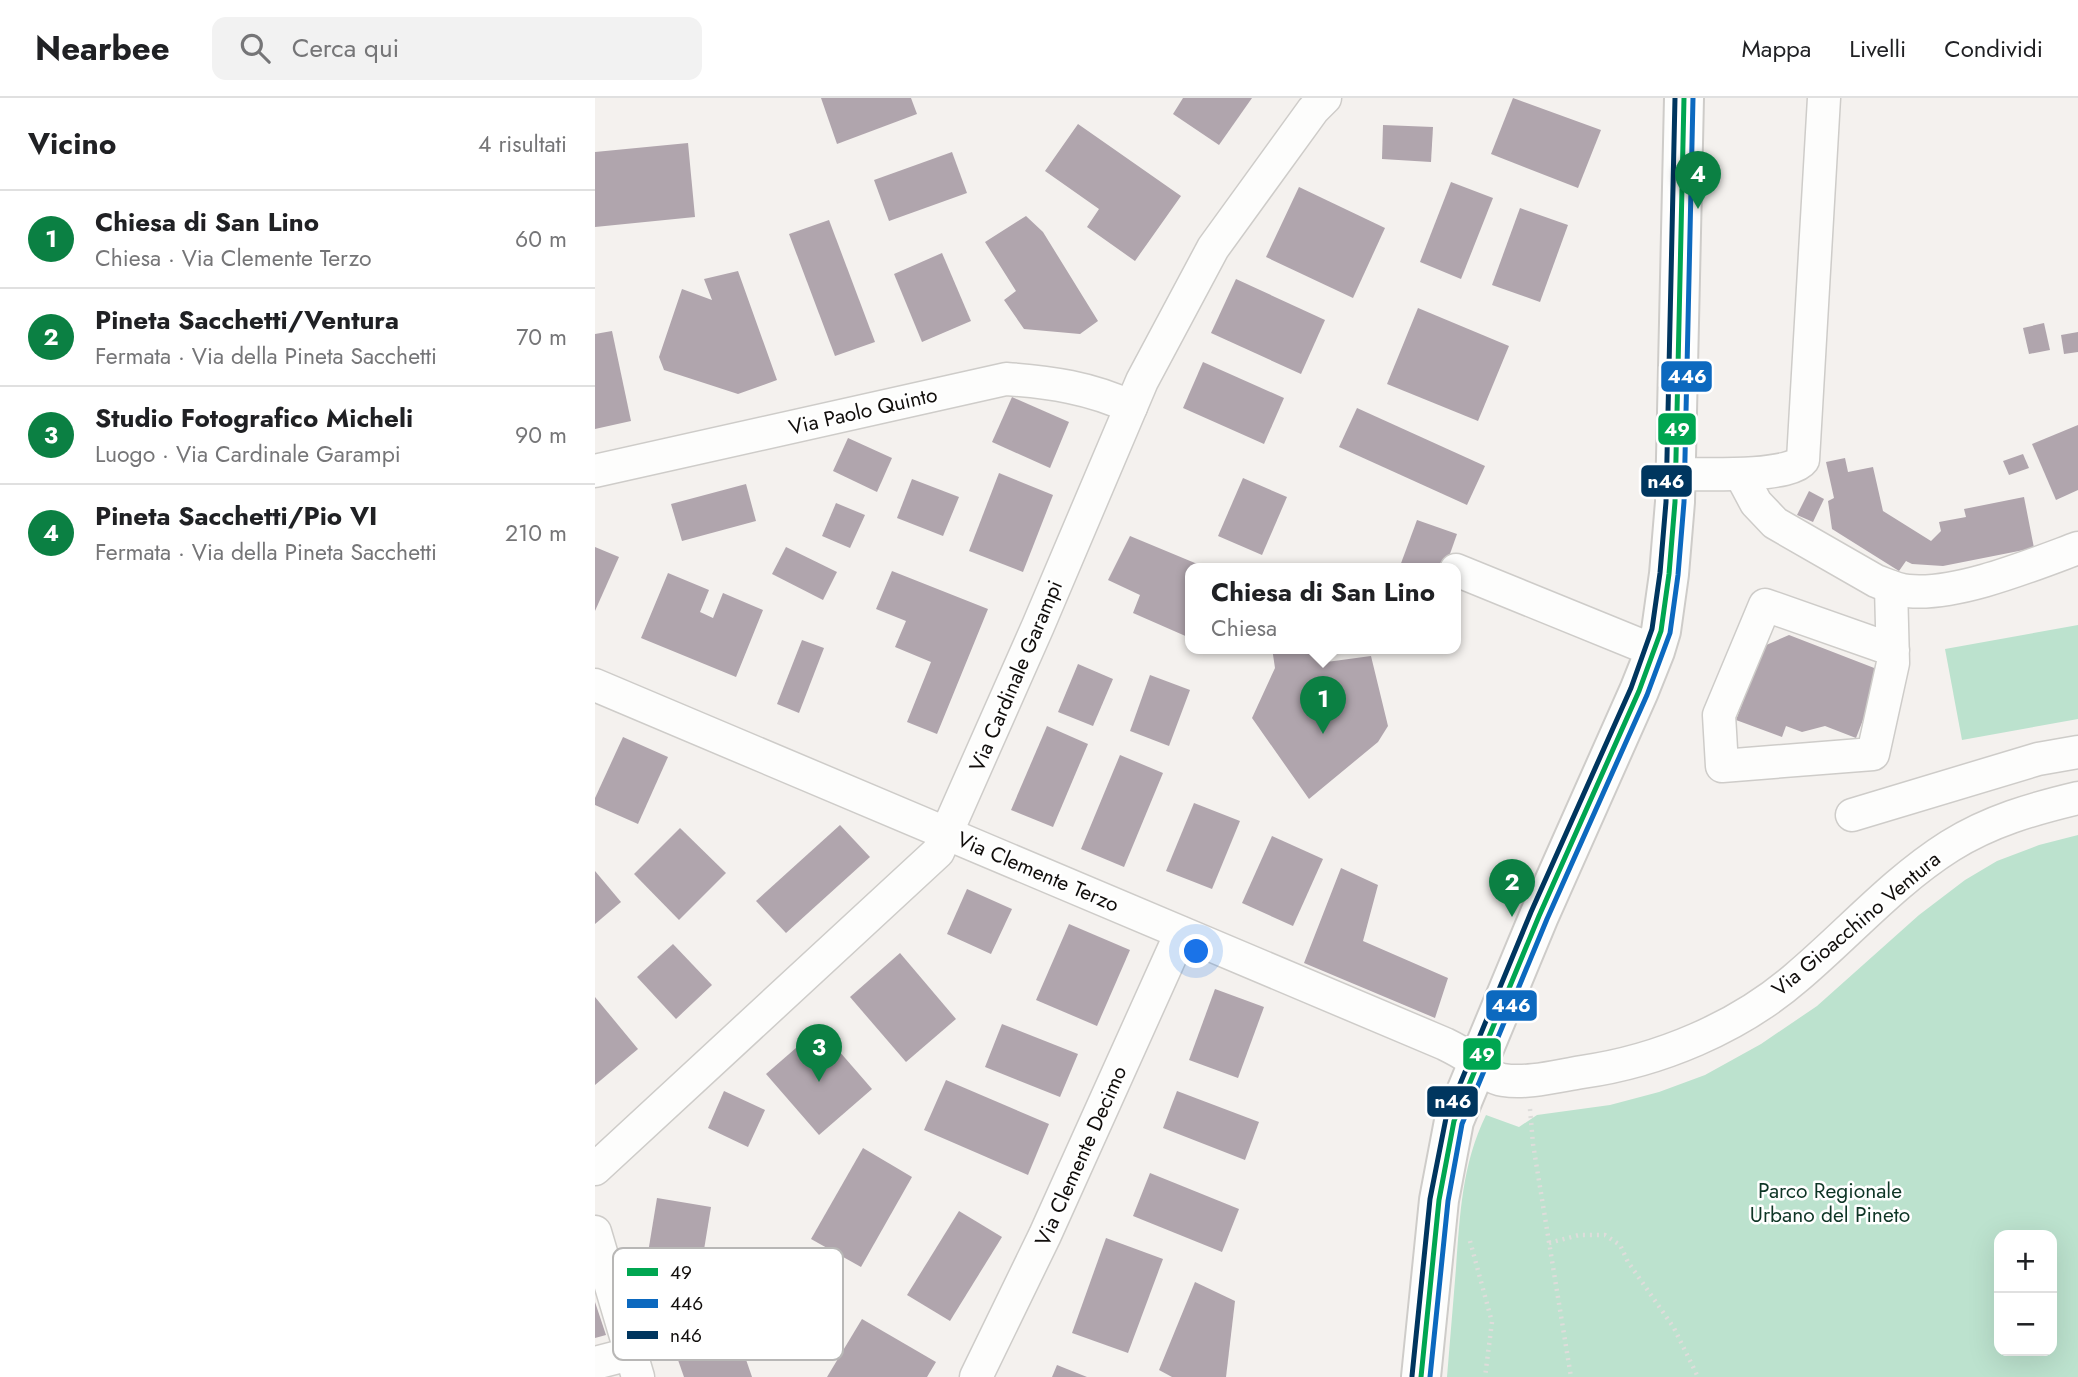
<!DOCTYPE html>
<html lang="it">
<head>
<meta charset="utf-8">
<style>
  body { margin:0; font-family:Jost,sans-serif; background:#f2f2f2; color:#202124 }
  .controls { position:absolute; right:21px; bottom:21px; display:grid; overflow:hidden; border-radius:14px; box-shadow:0 7px 28px #0002 }
  .controls button { width:63px; height:63px; display:grid; place-items:center; padding:0; border:0; border-bottom:2px solid #e0e0e0; background:#fff; color:#202124; font:35px sans-serif }
  .you { position:absolute; left:602px; top:854px; width:24px; height:24px; margin:-18px; border:5px solid #fff; border-radius:50%; background:#1a73e8; box-shadow:0 0 0 10px #1a73e833 }
  .badge { display:grid; place-items:center; width:46px; height:46px; border-radius:50%; background:#0b8043; color:#fff; font-size:23px; font-weight:700 }
  .pin { position:absolute; translate:-50% -58px; filter:drop-shadow(0 2px 4px #0008) }
  .pin::after { content:''; position:absolute; top:37px; width:24px; height:21px; background:inherit; clip-path:polygon(0 0,100% 0,50% 100%) }
  .popup { position:absolute; left:590px; top:465px; width:276px; height:91px; box-sizing:border-box; display:grid; place-content:center; border-radius:14px; background:#fff; filter:drop-shadow(0 2px 5px #0005); font-size:23px; white-space:nowrap; color:#757577 }
  .popup b { font-size:26px; color:#202124 }
  .popup::after { content:''; position:absolute; left:50%; top:100%; margin-left:-14px; border:14px solid transparent; border-top-color:#fff }
  .list { margin:0; padding:0; list-style:none }
  h2 { display:flex; justify-content:space-between; align-items:center; height:91px; margin:0; padding:0 28px; font-size:30px }
  h2 small { font-size:23px; font-weight:400; color:#757577 }
  .list li { display:grid; grid-template-columns:46px 1fr auto; gap:21px; align-items:center; box-sizing:border-box; height:98px; padding:0 28px; border-top:2px solid #e0e0e0 }
  .list b { display:block; font-size:26px; white-space:nowrap }
  .list p { margin:0; font-size:23px; white-space:nowrap; color:#757577 }
  .list em { font-size:23px; font-style:normal; color:#757577 }
  .icon { flex:none; width:38px; height:38px; fill:none; stroke:currentColor; stroke-width:2; stroke-linecap:round; stroke-linejoin:round }
  .map { position:relative; flex:none; width:1483px; height:1279px; overflow:hidden }
  header { display:flex; align-items:center; gap:42px; box-sizing:border-box; height:98px; padding:0 35px; background:#fff; border-bottom:2px solid #e0e0e0 }
  header strong { font-size:33px }
  nav { display:flex; gap:38px; margin-inline-start:auto; font-size:24px }
  .search { width:490px; height:63px; background:#f2f2f2; display:flex; align-items:center; gap:18px; box-sizing:border-box; padding:0 24px; border-radius:14px; color:#757577; font-size:26px }
  main { display:flex }
  aside { flex:1; background:#fff }
  .map>svg:first-child { display:block }
</style>
</head>
<body>
<header>
<strong>Nearbee</strong>
<div class="search"><svg class="icon" aria-label="search" viewBox="0 0 24 24"><circle cx="10" cy="10" r="6"/><path d="M15 15l6 6"/></svg>Cerca qui</div>
<nav><a>Mappa</a><a>Livelli</a><a>Condividi</a></nav>
</header>
<main>
<aside>
<h2>Vicino<small>4 risultati</small></h2>
<ul class="list">
<li><span class="badge">1</span><div><b>Chiesa di San Lino</b><p>Chiesa · Via Clemente Terzo</p></div><em>60 m</em></li>
<li><span class="badge">2</span><div><b>Pineta Sacchetti/Ventura</b><p>Fermata · Via della Pineta Sacchetti</p></div><em>70 m</em></li>
<li><span class="badge">3</span><div><b>Studio Fotografico Micheli</b><p>Luogo · Via Cardinale Garampi</p></div><em>90 m</em></li>
<li><span class="badge">4</span><div><b>Pineta Sacchetti/Pio VI</b><p>Fermata · Via della Pineta Sacchetti</p></div><em>210 m</em></li>
</ul>
</aside>
<div class="map">
<svg width="1483" height="1279" viewBox="0 0 1483 1279">
  <rect width="100%" height="100%" fill="#f4f1ee"/>
  <g fill="#bce2ce" fill-rule="evenodd">
    <polygon points="1483,527 1483,621 1367,642 1350,551"/>
    <path d="M1483 737V1279H852C855 1243 858 1207 861 1170 865 1116 867 1066 891 1017L924 1029 942 1017 1015 1007 1064 994 1110 977 1166 946 1222 908 1324 817 1370 782 1402 763 1444 747ZM1404 1137H1457V1253H1404Z"/>
  </g>
  <g fill="#b0a5ad">
    <polygon points="226,0 316,0 322,16 242,46"/>
    <polygon points="588,0 657,0 624,47 578,16"/>
    <polygon points="918,0 1006,32 983,90 896,56"/>
    <polygon points="483,26 586,98 540,163 492,129 504,111 450,73"/>
    <polygon points="788,27 838,29 836,64 787,61"/>
    <polygon points="93,45 100,119 0,129 0,54"/>
    <polygon points="357,54 372,95 294,123 279,82"/>
    <polygon points="856,84 898,100 866,181 825,164"/>
    <polygon points="704,89 790,130 758,200 671,159"/>
    <polygon points="925,110 973,127 945,204 897,187"/>
    <polygon points="431,118 448,134 503,223 485,236 429,231 409,202 421,193 390,144"/>
    <polygon points="234,122 280,244 240,258 194,136"/>
    <polygon points="347,155 376,223 327,244 299,176"/>
    <polygon points="143,173 182,282 143,296 69,272 64,259 87,191 117,202 109,181"/>
    <polygon points="641,181 730,222 706,276 616,235"/>
    <polygon points="823,210 914,248 883,323 792,286"/>
    <polygon points="1449,225 1455,252 1434,256 1428,230"/>
    <polygon points="17,233 36,323 0,331 0,236"/>
    <polygon points="1483,234 1483,254 1469,256 1466,237"/>
    <polygon points="608,264 689,300 669,346 588,310"/>
    <polygon points="417,299 474,324 455,370 397,344"/>
    <polygon points="762,310 890,368 872,407 744,349"/>
    <polygon points="1483,327 1483,392 1461,402 1437,346"/>
    <polygon points="253,340 297,360 282,394 238,373"/>
    <polygon points="1428,356 1434,370 1414,377 1408,363"/>
    <polygon points="1250,360 1253,374 1278,369 1288,413 1336,443 1346,433 1344,424 1371,419 1369,411 1429,399 1439,450 1348,468 1317,466 1311,463 1304,473 1237,431 1233,403 1239,400 1231,364"/>
    <polygon points="404,375 458,397 428,474 374,453"/>
    <polygon points="648,380 692,399 667,457 623,438"/>
    <polygon points="317,381 364,399 348,438 302,420"/>
    <polygon points="151,386 161,423 87,443 76,406"/>
    <polygon points="1214,393 1229,401 1218,424 1202,417"/>
    <polygon points="241,405 270,417 255,450 227,438"/>
    <polygon points="822,422 862,436 850,470 805,468"/>
    <polygon points="535,438 612,470 595,470 595,540 538,515 545,497 513,482"/>
    <polygon points="0,449 24,459 0,513"/>
    <polygon points="191,449 242,474 228,502 177,476"/>
    <polygon points="297,473 393,511 342,636 312,624 336,564 300,549 311,523 281,511"/>
    <polygon points="73,475 114,492 105,514 118,520 128,495 168,512 141,579 46,540"/>
    <polygon points="1194,537 1287,573 1261,640 1230,628 1207,634 1191,628 1187,639 1141,622 1169,548"/>
    <polygon points="207,542 229,550 204,615 182,606"/>
    <polygon points="677,550 722,550 724,565 776,558 793,628 783,644 714,701 657,620 680,570"/>
    <polygon points="483,566 518,581 498,628 463,614"/>
    <polygon points="555,577 595,592 574,648 535,633"/>
    <polygon points="452,628 493,646 458,729 416,712"/>
    <polygon points="28,639 73,659 43,726 0,707 0,700"/>
    <polygon points="525,657 568,675 529,769 486,751"/>
    <polygon points="599,705 645,723 617,791 571,773"/>
    <polygon points="245,727 275,759 191,835 161,803"/>
    <polygon points="85,730 131,775 84,822 39,776"/>
    <polygon points="677,738 728,761 698,828 647,805"/>
    <polygon points="746,770 783,787 768,843 853,880 840,920 709,865"/>
    <polygon points="0,773 26,804 0,826"/>
    <polygon points="372,791 417,811 396,856 352,836"/>
    <polygon points="474,826 535,852 502,928 441,902"/>
    <polygon points="78,846 117,887 81,921 42,879"/>
    <polygon points="305,855 361,921 311,964 255,899"/>
    <polygon points="620,891 669,909 643,980 594,962"/>
    <polygon points="0,899 43,951 0,987"/>
    <polygon points="407,926 483,956 465,999 390,969"/>
    <polygon points="224,930 277,991 224,1037 171,976"/>
    <polygon points="351,982 454,1026 433,1077 329,1032"/>
    <polygon points="129,993 170,1012 153,1049 113,1030"/>
    <polygon points="582,993 664,1024 650,1062 568,1030"/>
    <polygon points="268,1050 317,1079 266,1169 216,1141"/>
    <polygon points="555,1075 644,1111 627,1154 538,1118"/>
    <polygon points="62,1100 116,1109 106,1170 52,1161"/>
    <polygon points="364,1113 407,1139 355,1223 312,1197"/>
    <polygon points="511,1140 568,1161 533,1255 477,1235"/>
    <polygon points="162,1169 176,1206 124,1226 110,1188"/>
    <polygon points="600,1184 640,1203 631,1279 577,1279 564,1272"/>
    <polygon points="0,1204 11,1237 0,1240"/>
    <polygon points="267,1221 341,1264 332,1279 232,1279"/>
    <polygon points="144,1241 157,1279 89,1279 83,1262"/>
    <polygon points="462,1267 492,1279 457,1279"/>
  </g>
  <g fill="none" stroke-linecap="round" stroke-linejoin="round">
    <defs>
      <g id="minor">
        <path d="M0 373 411 281C455 284 496 290 536 309"/>
        <path d="M1080 376C1105 376 1195 380 1208 362L1229 0"/>
        <path d="M1146 377 1161 405 1180 425 1281 483C1292 487 1302 492 1313 493 1362 498 1437 467 1483 450"/>
        <polyline points="861,472 1060,553"/>
        <polyline points="1296,489 1298,565 1278,656 1127,668 1124,617 1170,507 1298,552"/>
        <path d="M0 587 850 946C858 950 866 954 873 959 884 967 894 980 908 982 933 986 962 978 987 974 1064 963 1143 930 1202 879 1253 836 1298 784 1355 748 1395 723 1437 711 1483 700"/>
        <polyline points="1257,717 1443,661 1483,654"/>
        <polyline points="0,1071 343,754 443,528 547,283 618,150 718,12 730,0"/>
        <polyline points="0,1134 43,1279"/>
        <polyline points="0,1265 35,1256"/>
        <polyline points="381,1279 450,1137 586,835"/>
      </g>
      <polyline id="major" points="826,1279 844,1102 859,1023 944,818 1044,593 1060,553 1066,533 1074,476 1080,404 1089,0"/>
    </defs>
    <use href="#minor" stroke="#ceccc9" stroke-width="35"/>
    <use href="#major" stroke="#ceccc9" stroke-width="42"/>
    <g stroke="#dedddb" stroke-width="4.5" stroke-dasharray="2 5" stroke-linecap="butt">
      <polyline points="935,1011 938,1046 976,1279"/>
      <polyline points="875,1143 897,1224 890,1279"/>
      <polyline points="954,1145 984,1137 1010,1137 1025,1147 1033,1164 1079,1230 1103,1279"/>
    </g>
    <use href="#minor" stroke="#fdfdfc" stroke-width="32"/>
    <use href="#major" stroke="#fdfdfc" stroke-width="38"/>
    <defs>
      <polyline id="bus-1" points="826,1279 844,1102 859,1023 944,818 1044,593 1066,533 1074,476 1080,404 1089,0"/>
      <polyline id="bus-2" points="835,1279 853,1103 867,1026 952,821 1052,597 1075,535 1083,477 1089,404 1098,0"/>
      <polyline id="bus-3" points="817,1278 835,1101 851,1020 936,814 1036,590 1057,531 1065,475 1071,404 1080,0"/>
    </defs>
    <use href="#bus-1" stroke="#fff" stroke-width="10"/>
    <use href="#bus-2" stroke="#fff" stroke-width="10"/>
    <use href="#bus-3" stroke="#fff" stroke-width="10"/>
    <use href="#bus-1" stroke="#00a651" stroke-width="5"/>
    <use href="#bus-2" stroke="#0c69bf" stroke-width="5"/>
    <use href="#bus-3" stroke="#00365f" stroke-width="5"/>
  </g>
  <g text-anchor="middle" dominant-baseline="central" stroke-width="5" stroke-linejoin="round" paint-order="stroke">
    <g font-size="21" fill="#110e0c" stroke="#fff">
      <text transform="translate(268 313) rotate(-13)">Via Paolo Quinto</text>
      <text transform="translate(421 578) rotate(-67)">Via Cardinale Garampi</text>
      <text transform="translate(443 774) rotate(23)">Via Clemente Terzo</text>
      <text transform="translate(1261 826) rotate(-40)">Via Gioacchino Ventura</text>
      <text transform="translate(486 1058) rotate(-66)">Via Clemente Decimo</text>
    </g>
    <g font-size="21" fill="#0e3525" stroke="#fff">
      <text x="1235" y="1093">Parco Regionale<tspan x="1235" dy="24">Urbano del Pineto</tspan></text>
    </g>
  </g>
  <rect x="18" y="1150" width="230" height="112" rx="10" fill="#fff" stroke="#b8b7b6" stroke-width="2"/>
  <rect x="32" y="1170" width="31" height="8" fill="#00a651"/>
  <rect x="32" y="1201" width="31" height="9" fill="#0c69bf"/>
  <rect x="32" y="1233" width="31" height="8" fill="#00365f"/>
  <g font-size="19" fill="#110e0c">
    <text x="75" y="1181">49</text>
    <text x="75" y="1212">446</text>
    <text x="75" y="1244">n46</text>
  </g>
  <g stroke="#fff" stroke-width="2.5">
    <rect x="1065" y="262" width="53" height="33" rx="7" fill="#0c69bf"/>
    <rect x="1062" y="314" width="40" height="34" rx="7" fill="#00a651"/>
    <rect x="1045" y="366" width="53" height="34" rx="7" fill="#00365f"/>
    <rect x="890" y="891" width="53" height="33" rx="7" fill="#0c69bf"/>
    <rect x="867" y="939" width="40" height="34" rx="7" fill="#00a651"/>
    <rect x="831" y="987" width="53" height="33" rx="7" fill="#00365f"/>
  </g>
  <g font-size="19" text-anchor="middle" font-weight="bold" fill="#fff">
    <text x="1092" y="285">446</text>
    <text x="1082" y="338">49</text>
    <text x="1071" y="390">n46</text>
    <text x="916" y="914">446</text>
    <text x="887" y="963">49</text>
    <text x="858" y="1010">n46</text>
  </g>
</svg>
<div class="controls">
<button>+</button>
<button>−</button>
</div>
<div class="you"></div>
<div class="pin badge" style="left:728px;top:636px">1</div>
<div class="popup"><b>Chiesa di San Lino</b>Chiesa</div>
<div class="pin badge" style="left:917px;top:819px">2</div>
<div class="pin badge" style="left:224px;top:984px">3</div>
<div class="pin badge" style="left:1103px;top:111px">4</div>
</div>
</main>
</body>
</html>
